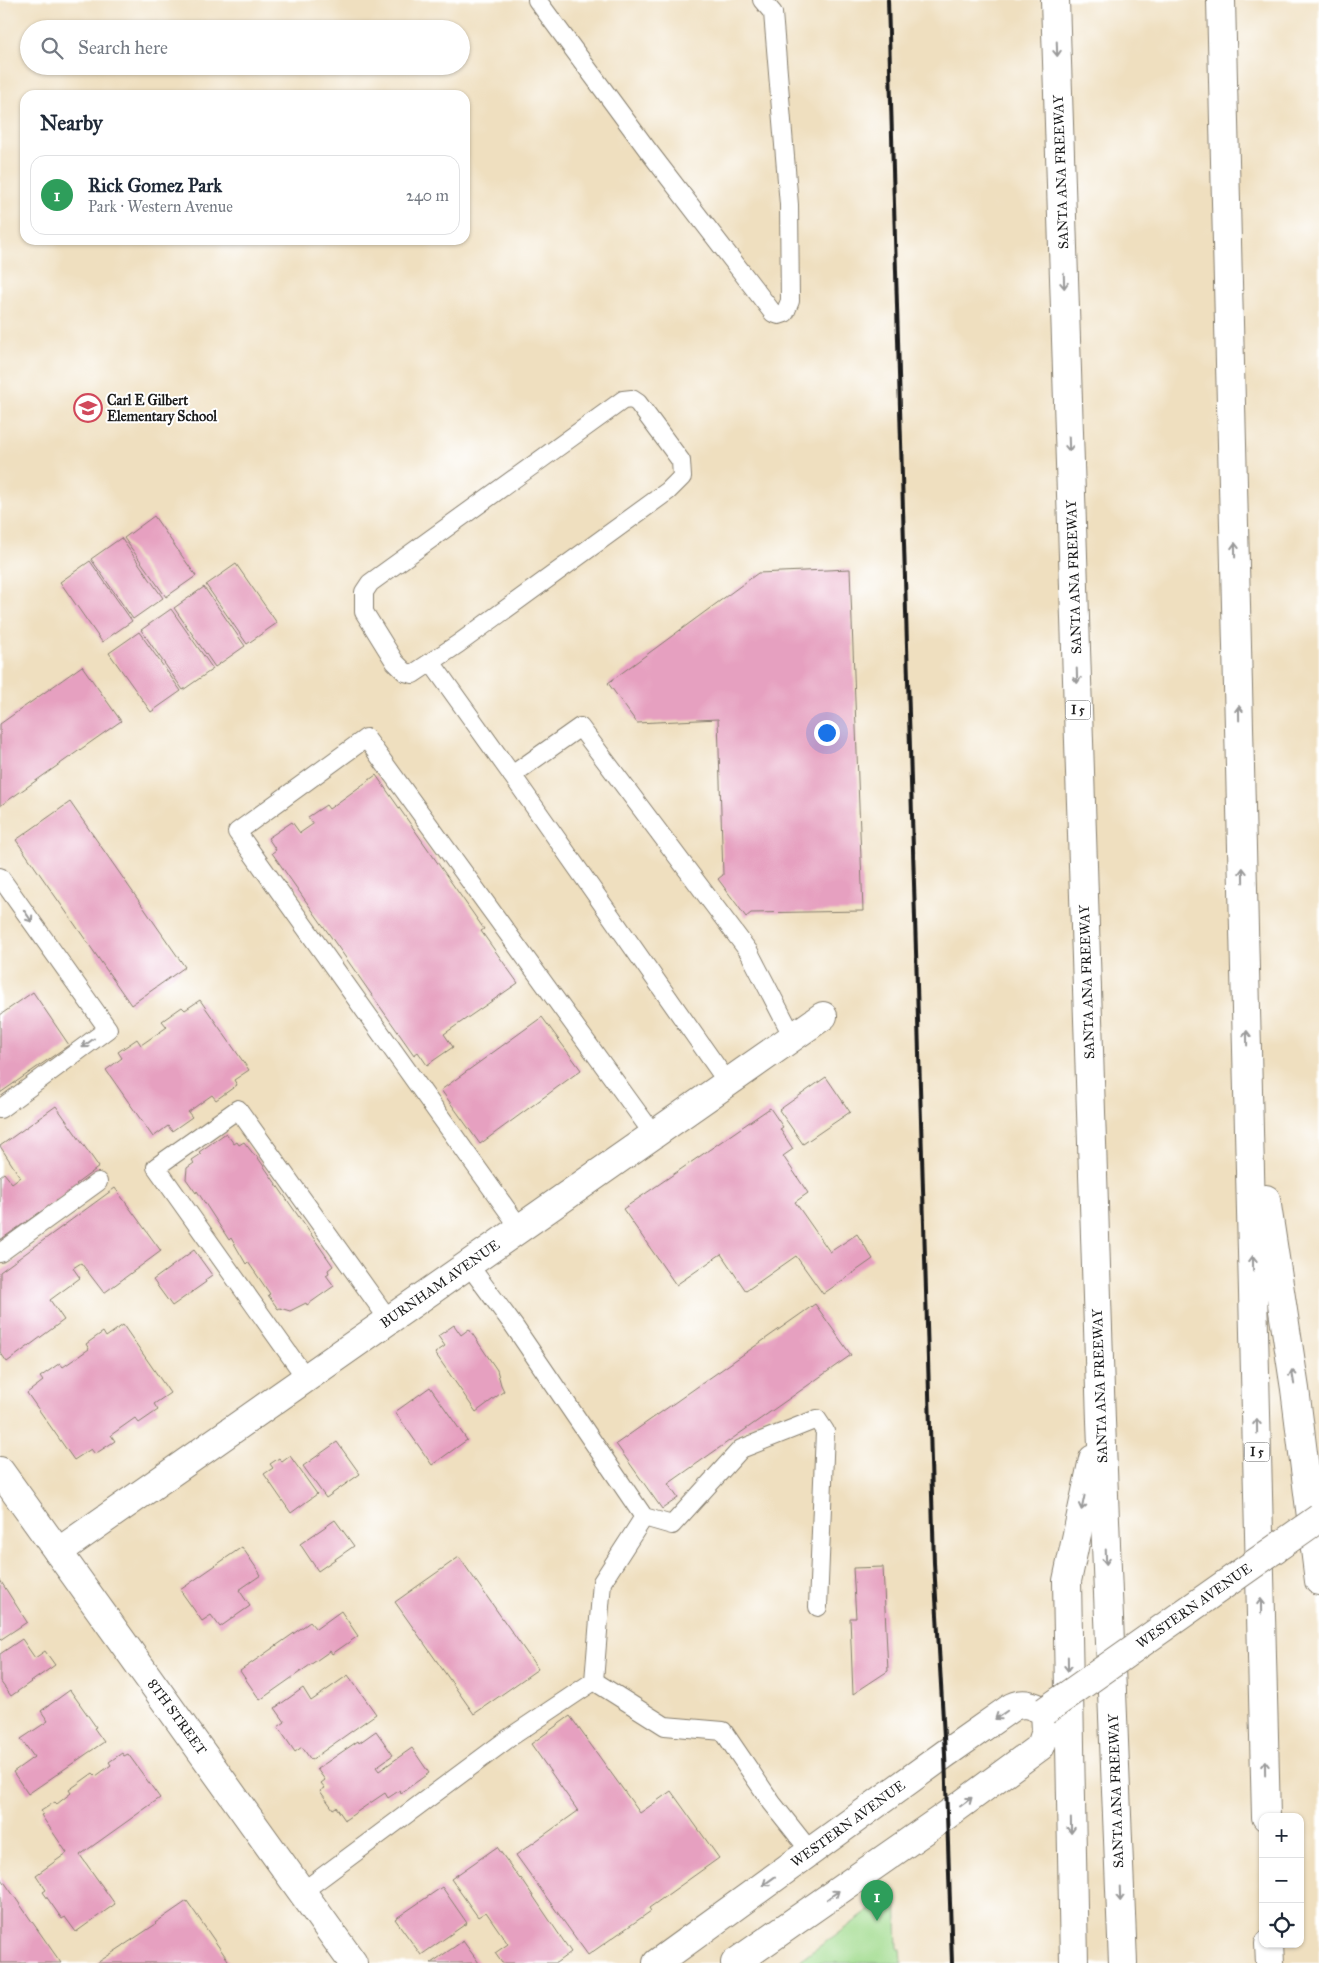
<!DOCTYPE html>
<html lang="en">
<head>
<meta charset="utf-8">
<style>
  body { margin:0; font-family:"IM FELL Great Primer",serif; background:#f2f2f3; color:#1f2937 }
  .controls { position:absolute; right:15px; bottom:15px; display:grid; overflow:hidden; border-radius:10px; box-shadow:0 1px 4px #0004 }
  .controls button { width:45px; height:45px; display:grid; place-items:center; padding:0; border:0; border-bottom:1px solid #e0e1e3; background:#fff; color:#1f2937; font:25px sans-serif }
  .you { position:absolute; left:826px; top:732px; width:18px; height:18px; margin:-12px; border:4px solid #fff; border-radius:50%; background:#1a73e8; box-shadow:0 0 0 8px #1a73e833 }
  .badge { display:grid; place-items:center; width:32px; height:32px; border-radius:50%; background:#2563eb; color:#fff; font-size:16px; font-weight:700 }
  .pin { position:absolute; translate:-50% -41px; filter:drop-shadow(0 1px 2px #0008) }
  .pin::after { content:''; position:absolute; top:26px; width:18px; height:15px; background:inherit; clip-path:polygon(0 0,100% 0,50% 100%) }
  .list { margin:0; padding:0; list-style:none }
  h2 { display:flex; justify-content:space-between; align-items:center; height:65px; margin:0; padding:0 20px; font-size:21px }
  h2 small { font-size:16px; font-weight:400; color:#747a83 }
  .list li { display:grid; grid-template-columns:32px 1fr auto; gap:15px; align-items:center; box-sizing:border-box; height:80px; margin:0 10px 10px; padding:0 10px; border:1px solid #e0e1e3; border-radius:15px }
  .list b { display:block; font-size:19px; white-space:nowrap }
  .list p { margin:0; font-size:16px; white-space:nowrap; color:#747a83 }
  .list em { font-size:16px; font-style:normal; color:#747a83 }
  .icon { flex:none; width:28px; height:28px; fill:none; stroke:currentColor; stroke-width:2; stroke-linecap:round; stroke-linejoin:round }
  .map { position:relative; flex:none; width:1319px; height:1963px; overflow:hidden }
  .search { position:absolute; background:#fff; box-shadow:0 1px 4px #0004; left:20px; top:20px; width:450px; height:55px; display:flex; align-items:center; gap:12px; box-sizing:border-box; padding:0 18px; border-radius:28px; color:#747a83; font-size:19px }
  .panel { position:absolute; background:#fff; box-shadow:0 1px 4px #0004; left:20px; top:90px; width:450px; height:155px; border-radius:15px }
  .map>svg:first-child { display:block }
</style>
</head>
<body>
<div class="map">
<svg width="1319" height="1963" viewBox="0 0 1319 1963">
  <rect width="100%" height="100%" fill="#fff"/>
  <filter id="ink" filterUnits="userSpaceOnUse"><feTurbulence type="fractalNoise" baseFrequency=".02" numOctaves="2"/><feDisplacementMap in="SourceGraphic" scale="10" xChannelSelector="R" yChannelSelector="G"/><feConvolveMatrix kernelMatrix="1 2 1 2 8 2 1 2 1" color-interpolation-filters="sRGB"/></filter>
  <filter id="wash" filterUnits="userSpaceOnUse"><feTurbulence type="fractalNoise" baseFrequency=".0096" numOctaves="4" result="noise"/><feDisplacementMap in="SourceGraphic" scale="20" xChannelSelector="R" yChannelSelector="G"/><feGaussianBlur stdDeviation="1.12" result="paint"/><feColorMatrix in="noise" values="0 0 0 0 0 0 0 0 0 0 0 0 0 0 0 0 0 1.4 0 .05"/><feComposite in="paint" operator="in"/></filter>
  <g filter="url(#wash)">
    <rect width="100%" height="100%" fill="#efdfbf"/>
    <polygon fill="#a2dc8f" stroke="#5f7c56" points="896,1892 898,1949 901,1949 902,1963 796,1963"/>
    <g id="blocks">
      <g fill="#e6a0c0">
        <polygon points="154,516 196,576 166,597 124,538"/>
        <polygon points="121,538 163,598 133,619 91,559"/>
        <polygon points="90,561 132,621 102,642 60,582"/>
        <polygon points="236,564 277,623 247,644 206,585"/>
        <polygon points="850,569 863,911 751,913 746,917 718,879 723,875 718,719 637,723 608,683 758,573"/>
        <polygon points="204,587 245,646 215,667 174,608"/>
        <polygon points="171,609 213,669 183,690 141,630"/>
        <polygon points="139,632 181,691 151,712 109,653"/>
        <polygon points="82,666 121,721 0,806 0,724"/>
        <polygon points="376,775 484,929 481,931 518,983 444,1034 453,1047 427,1065 418,1052 414,1055 272,853 276,850 268,838 292,822 300,833 313,824 308,817 326,805 329,809"/>
        <polygon points="70,802 185,967 131,1005 16,840"/>
        <polygon points="33,992 69,1045 0,1093 0,1015"/>
        <polygon points="200,1000 249,1070 234,1080 237,1085 216,1100 212,1095 188,1112 192,1117 172,1131 168,1126 153,1137 106,1070 122,1058 118,1052 137,1039 141,1045 167,1027 162,1021 182,1007 185,1010"/>
        <polygon points="542,1017 581,1070 480,1144 441,1090"/>
        <polygon points="826,1077 850,1112 803,1144 779,1110"/>
        <polygon points="56,1106 99,1167 76,1184 78,1186 0,1240 0,1176 4,1173 12,1183 20,1177 0,1146"/>
        <polygon points="770,1108 783,1127 780,1129 793,1149 783,1156 808,1193 795,1202 830,1252 857,1234 873,1259 823,1294 796,1256 746,1291 721,1254 676,1285 623,1209"/>
        <polygon points="226,1133 234,1144 237,1142 239,1145 244,1142 255,1156 256,1155 333,1266 328,1270 329,1273 326,1275 334,1286 307,1305 306,1303 290,1311 280,1308 278,1309 268,1295 270,1294 248,1262 246,1264 231,1238 229,1240 197,1191 196,1193 186,1179 187,1168 194,1163 192,1160 201,1154 199,1152"/>
        <polygon points="115,1188 161,1251 104,1293 81,1263 73,1268 80,1278 50,1300 64,1320 7,1362 0,1352 0,1272"/>
        <polygon points="194,1250 212,1275 205,1280 206,1282 172,1306 153,1280"/>
        <polygon points="815,1304 851,1355 668,1484 678,1498 662,1509 616,1444"/>
        <polygon points="123,1325 170,1393 154,1404 158,1410 139,1423 135,1418 111,1435 115,1441 95,1454 91,1449 74,1460 27,1393 43,1381 40,1377 60,1363 63,1367 89,1349 86,1344 103,1332 106,1337"/>
        <polygon points="454,1325 461,1335 469,1329 497,1370 501,1385 504,1391 476,1412 435,1353 445,1346 438,1336"/>
        <polygon points="430,1387 467,1440 432,1465 395,1412"/>
        <polygon points="337,1442 360,1474 326,1498 303,1466"/>
        <polygon points="290,1456 317,1494 291,1513 264,1474 273,1468 270,1464 279,1458 282,1462"/>
        <polygon points="335,1520 354,1546 318,1571 300,1544"/>
        <polygon points="242,1547 261,1575 239,1590 250,1606 220,1627 211,1615 202,1621 180,1590"/>
        <polygon points="459,1557 538,1669 474,1714 395,1602"/>
        <polygon points="883,1567 888,1671 853,1694 850,1618 856,1618 853,1568"/>
        <polygon points="0,1580 27,1622 0,1640"/>
        <polygon points="341,1611 358,1636 332,1654 330,1651 260,1700 240,1671 310,1622 316,1629"/>
        <polygon points="22,1639 35,1658 45,1651 55,1665 11,1696 0,1681 0,1654"/>
        <polygon points="348,1675 376,1714 311,1760 302,1747 295,1752 278,1727 285,1722 275,1708 303,1688 311,1701"/>
        <polygon points="70,1690 96,1727 94,1728 104,1742 28,1794 13,1772 34,1757 21,1739 48,1721 41,1711"/>
        <polygon points="570,1716 640,1813 671,1791 719,1858 649,1908 651,1911 588,1955 516,1855 578,1811 531,1744"/>
        <polygon points="376,1731 393,1755 376,1767 379,1771 412,1748 429,1773 401,1793 400,1790 388,1798 385,1793 345,1820 336,1807 333,1809 320,1791 325,1788 321,1783 325,1780 317,1769 358,1741 359,1743"/>
        <polygon points="122,1753 124,1756 128,1754 160,1798 80,1855 115,1904 76,1932 65,1917 62,1919 43,1892 46,1890 36,1875 67,1853 41,1815 43,1814 41,1811 55,1802 57,1804 71,1793 69,1790 93,1773 96,1776 111,1765 109,1762"/>
        <polygon points="497,1847 520,1879 521,1878 571,1952 556,1963 502,1963 495,1953 508,1944 486,1912 478,1917 451,1879"/>
        <polygon points="0,1876 61,1963 0,1963"/>
        <polygon points="442,1887 467,1923 421,1955 395,1919"/>
        <polygon points="187,1901 230,1963 97,1963 156,1924 155,1923"/>
        <polygon points="463,1941 479,1963 431,1963"/>
      </g>
    </g>
  </g>
  <g filter="url(#ink)">
    <use href="#blocks" fill-opacity="0" stroke="#867e6e" stroke-width="1"/>
    <g fill="none" stroke-linecap="round" stroke-linejoin="round">
      <defs>
        <g id="lane">
          <polyline points="537,0 647,149 773,313 779,315 785,313 790,301 789,205 773,13 762,0"/>
          <polyline points="431,662 413,674 405,672 395,662 364,612 364,592 370,583 623,400 632,399 638,403 681,461 682,477 668,491 458,644 431,662 512,775"/>
          <polyline points="0,877 108,1029 0,1109"/>
          <polyline points="728,1083 512,775 580,727 749,952 793,1037"/>
          <polyline points="520,1228 237,832 366,738 654,1135"/>
          <polyline points="0,1253 98,1182"/>
          <polyline points="468,1264 514,1326 644,1517 672,1525 741,1449 817,1419 825,1431 818,1607"/>
          <polyline points="306,1378 156,1167 238,1109 389,1320"/>
          <polyline points="594,1681 602,1582 644,1517"/>
          <polyline points="302,1892 509,1738 594,1681 665,1726 723,1731 772,1803 810,1851"/>
        </g>
        <g id="street">
          <polyline points="0,1471 353,1963"/>
          <polyline points="58,1552 823,1016"/>
        </g>
        <path id="secondary" d="M657 1963 945 1754 1012 1707C1025 1701 1032 1706 1045 1711L1046 1731 1041 1746 947 1815 735 1963"/>
        <g id="highway">
          <polyline points="1055,0 1101,1421 1123,1963"/>
          <polyline points="1221,0 1266,1817"/>
          <polyline points="1266,1199 1295,1389 1319,1581"/>
          <polyline points="1269,1944 1270,1963"/>
          <polyline points="1074,1963 1067,1581 1093,1459"/>
        </g>
      </defs>
      <use href="#lane" stroke="#867e6e" stroke-width="20"/>
      <use href="#street" stroke="#867e6e" stroke-width="30"/>
      <use href="#secondary" stroke="#867e6e" stroke-width="30"/>
      <use href="#highway" stroke="#867e6e" stroke-width="30"/>
      <use href="#lane" stroke="#fff" stroke-width="18"/>
      <use href="#street" stroke="#fff" stroke-width="28"/>
      <use href="#secondary" stroke="#fff" stroke-width="28"/>
      <use href="#highway" stroke="#fff" stroke-width="28"/>
      <polyline stroke="#1c1c1c" stroke-width="4" points="888,0 934,1563 945,1754 952,1963"/>
      <defs>
        <polyline id="secondary-bridge" points="1045,1711 1319,1518"/>
      </defs>
      <use href="#secondary-bridge" stroke="#867e6e" stroke-width="30" stroke-linecap="butt"/>
      <use href="#secondary-bridge" stroke="#fff" stroke-width="28"/>
    </g>
    <defs><path id="oneway-shaft" d="M-6 0H5M1.5-3L5.5 0L1.5 3" fill="none" stroke-width="1.6" stroke-linecap="round" stroke-linejoin="round" transform="scale(1.25)"/></defs>
    <g stroke="#999">
      <use href="#oneway-shaft" transform="translate(1057 49) rotate(88)"/>
      <use href="#oneway-shaft" transform="translate(1064 281) rotate(88)"/>
      <use href="#oneway-shaft" transform="translate(1069 444) rotate(88)"/>
      <use href="#oneway-shaft" transform="translate(1235 550) rotate(-91)"/>
      <use href="#oneway-shaft" transform="translate(1077 676) rotate(88)"/>
      <use href="#oneway-shaft" transform="translate(1239 713) rotate(-91)"/>
      <use href="#oneway-shaft" transform="translate(1243 875) rotate(-91)"/>
      <use href="#oneway-shaft" transform="translate(28 916) rotate(55)"/>
      <use href="#oneway-shaft" transform="translate(1247 1038) rotate(-91)"/>
      <use href="#oneway-shaft" transform="translate(88 1043) rotate(143)"/>
      <use href="#oneway-shaft" transform="translate(1253 1263) rotate(-91)"/>
      <use href="#oneway-shaft" transform="translate(1293 1377) rotate(-99)"/>
      <use href="#oneway-shaft" transform="translate(1257 1426) rotate(-91)"/>
      <use href="#oneway-shaft" transform="translate(1083 1503) rotate(102)"/>
      <use href="#oneway-shaft" transform="translate(1106 1557) rotate(88)"/>
      <use href="#oneway-shaft" transform="translate(1261 1606) rotate(-91)"/>
      <use href="#oneway-shaft" transform="translate(1068 1664) rotate(89)"/>
      <use href="#oneway-shaft" transform="translate(1001 1715) rotate(145)"/>
      <use href="#oneway-shaft" transform="translate(1265 1768) rotate(-91)"/>
      <use href="#oneway-shaft" transform="translate(966 1802) rotate(-37)"/>
      <use href="#oneway-shaft" transform="translate(1071 1826) rotate(89)"/>
      <use href="#oneway-shaft" transform="translate(769 1881) rotate(144)"/>
      <use href="#oneway-shaft" transform="translate(1120 1894) rotate(88)"/>
      <use href="#oneway-shaft" transform="translate(833 1895) rotate(-35)"/>
    </g>
  </g>
  <defs>
    <symbol id="school-ring" viewBox="-11 -11 22 22"><circle r="9.5" fill="#fff" stroke="#d1495b" stroke-width="1.5"/><path d="M0-5L7-2L0 1L-7-2ZM-4 1L0 2.5L4 1V4Q0 6-4 4Z" fill="#d1495b"/></symbol>
  </defs>
  <g fill-rule="evenodd">
    <use href="#school-ring" x="72" y="392" width="32" height="32"/>
  </g>
  <g text-anchor="middle" dominant-baseline="central" stroke-width="4" stroke-linejoin="round" paint-order="stroke">
    <g fill="#fff" stroke="#606060" stroke-width="1">
      <rect x="1065.5" y="700.5" width="25" height="19" rx="4"/>
      <rect x="1244.5" y="1442.5" width="25" height="19" rx="4"/>
    </g>
    <g font-size="12" font-weight="bold" fill="#1c1c1c">
      <text x="1078" y="710">I 5</text>
      <text x="1257" y="1452">I 5</text>
    </g>
    <g font-size="14" fill="#1c1c1c" stroke="#fff">
      <text transform="translate(1061 172) rotate(-92)">SANTA ANA FREEWAY</text>
      <text transform="translate(1074 577) rotate(-92)">SANTA ANA FREEWAY</text>
      <text transform="translate(1087 982) rotate(-92)">SANTA ANA FREEWAY</text>
      <text transform="translate(440 1284) rotate(-35)">BURNHAM AVENUE</text>
      <text transform="translate(1100 1386) rotate(-92)">SANTA ANA FREEWAY</text>
      <text transform="translate(1194 1606) rotate(-35)">WESTERN AVENUE</text>
      <text transform="translate(177 1717) rotate(54)">8TH STREET</text>
      <text transform="translate(1116 1791) rotate(-92)">SANTA ANA FREEWAY</text>
      <text transform="translate(848 1824) rotate(-36)">WESTERN AVENUE</text>
    </g>
    <g font-size="14" font-weight="bold" fill="#1c1c1c" stroke="#fff" text-anchor="start">
      <text x="107" y="400">Carl E Gilbert<tspan x="107" dy="16">Elementary School</tspan></text>
    </g>
  </g>
</svg>
<div class="controls">
<button>+</button>
<button>−</button>
<button><svg class="icon" aria-label="locate" viewBox="0 0 24 24"><circle cx="12" cy="12" r="6"/><path d="M12 2v4M12 18v4M2 12h4M18 12h4"/></svg></button>
</div>
<div class="you"></div>
<div class="pin badge" style="left:877px;top:1921px;background:#2e9e5b">1</div>
<div class="search"><svg class="icon" aria-label="search" viewBox="0 0 24 24"><circle cx="10" cy="10" r="6"/><path d="M15 15l6 6"/></svg>Search here</div>
<section class="panel">
<h2>Nearby<small></small></h2>
<ul class="list">
<li><span class="badge" style="background:#2e9e5b">1</span><div><b>Rick Gomez Park</b><p>Park · Western Avenue</p></div><em>240 m</em></li>
</ul>
</section>
</div>
</body>
</html>
